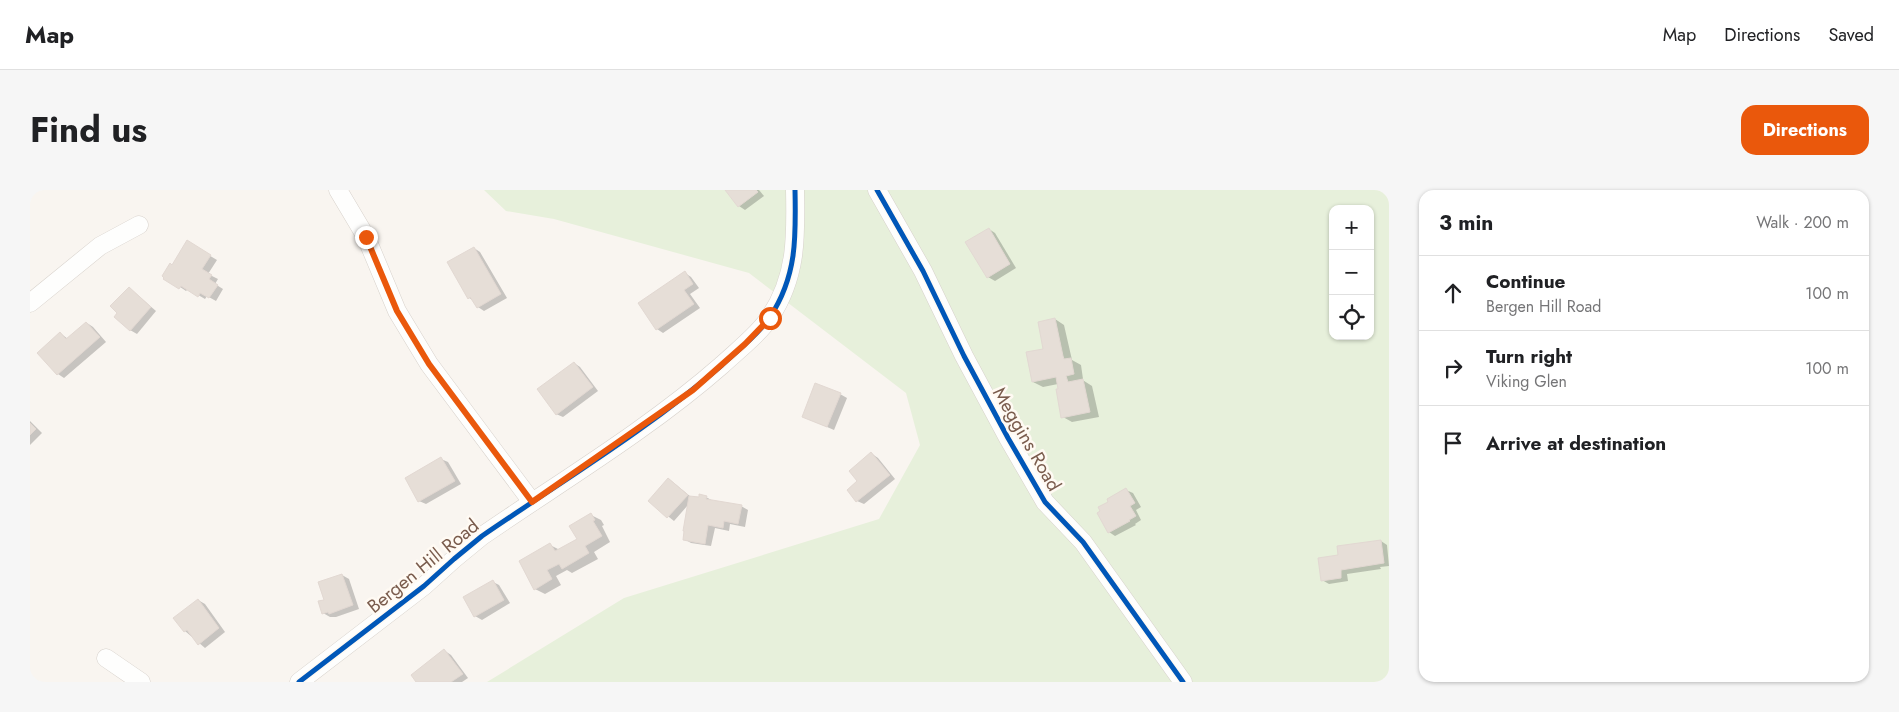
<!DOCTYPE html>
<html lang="en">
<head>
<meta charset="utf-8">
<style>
  body { margin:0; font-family:Jost,sans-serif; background:#f6f6f6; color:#202124 }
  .controls { position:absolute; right:15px; top:15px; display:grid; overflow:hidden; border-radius:10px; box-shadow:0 1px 4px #0004 }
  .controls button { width:45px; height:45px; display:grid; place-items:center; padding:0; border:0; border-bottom:1px solid #e0e0e0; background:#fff; color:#202124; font:25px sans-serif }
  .stop { position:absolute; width:15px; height:15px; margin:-11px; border:4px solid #ea580c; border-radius:50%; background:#fff }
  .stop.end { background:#ea580c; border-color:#fff; box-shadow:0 1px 5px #0008 }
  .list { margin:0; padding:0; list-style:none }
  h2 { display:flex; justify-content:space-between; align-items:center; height:65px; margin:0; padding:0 20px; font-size:21px }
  h2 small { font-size:16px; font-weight:400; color:#757577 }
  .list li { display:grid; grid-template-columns:32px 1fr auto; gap:15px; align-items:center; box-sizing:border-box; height:75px; padding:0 20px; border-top:1px solid #e0e0e0 }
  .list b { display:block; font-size:19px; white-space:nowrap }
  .list p { margin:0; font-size:16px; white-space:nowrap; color:#757577 }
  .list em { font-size:16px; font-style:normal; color:#757577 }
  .icon { flex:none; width:28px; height:28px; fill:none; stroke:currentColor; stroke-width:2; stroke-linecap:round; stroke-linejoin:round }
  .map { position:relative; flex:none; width:1359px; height:492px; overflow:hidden; border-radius:15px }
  header { display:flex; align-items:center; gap:30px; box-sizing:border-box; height:70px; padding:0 25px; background:#fff; border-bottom:1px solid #e0e0e0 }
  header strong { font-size:24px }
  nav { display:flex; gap:28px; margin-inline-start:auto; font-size:18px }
  .intro { display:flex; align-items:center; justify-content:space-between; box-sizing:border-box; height:120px; padding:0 30px }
  h1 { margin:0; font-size:35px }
  .button { padding:12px 22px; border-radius:15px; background:#ea580c; color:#fff; font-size:18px; font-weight:700 }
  main { display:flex; gap:30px; padding:0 30px }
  aside { flex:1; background:#fff; border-radius:15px; box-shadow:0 1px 4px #0004 }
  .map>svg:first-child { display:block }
</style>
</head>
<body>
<header>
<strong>Map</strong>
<nav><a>Map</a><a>Directions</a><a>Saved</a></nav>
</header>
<div class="intro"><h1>Find us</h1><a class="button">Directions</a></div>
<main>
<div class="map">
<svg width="1359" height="492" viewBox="0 0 1359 492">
  <rect width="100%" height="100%" fill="#f9f5f0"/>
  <path fill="#e7f0db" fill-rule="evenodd" d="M454 0H1359V492H457L594 408 849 329 890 255 876 203 719 83 524 29 476 21ZM1303 19H1340V146H1303Z"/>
  <g fill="#0003">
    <polygon points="697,0 729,0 734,6 715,20 709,16"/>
    <polygon points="959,39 965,43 986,78 965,91 958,87"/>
    <polygon points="157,52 187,70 178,84 188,89 185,94 193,99 186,111 177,106 175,109 158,99 156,101 134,86 142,76"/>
    <polygon points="444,58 450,62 477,108 454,121 448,117 444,111 439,108"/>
    <polygon points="655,83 661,87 669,98 660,104 670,118 633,143 627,139"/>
    <polygon points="105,103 126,121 107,144 100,140"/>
    <polygon points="1025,129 1034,135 1042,170 1051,175 1053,189 1051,189 1062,196 1069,227 1042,232 1033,227 1028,194 1013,197 1003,192"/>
    <polygon points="57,133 63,137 76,152 34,188 28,184 30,143 38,149"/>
    <polygon points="544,173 550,177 568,201 533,227 526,224"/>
    <polygon points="810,204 817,208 804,240 774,227"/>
    <polygon points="0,231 12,243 0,255"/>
    <polygon points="842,264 848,268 865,289 834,314 827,311 829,291"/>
    <polygon points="411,269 418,272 431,294 396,314 389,311"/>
    <polygon points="639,289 661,307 676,307 683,311 711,316 718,320 715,337 700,334 699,341 685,338 681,356 661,353 654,349 658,315 644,331 619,311"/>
    <polygon points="1096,300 1103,303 1111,317 1106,320 1111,330 1105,334 1106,335 1085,346 1079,342"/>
    <polygon points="561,325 571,330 574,335 572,336 580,352 564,362 568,369 542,383 537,380 526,386 531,395 515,404 505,399 520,355 530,360 548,349"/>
    <polygon points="1351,351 1357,355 1359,376 1350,377 1351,379 1317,384 1318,391 1299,394 1292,390 1310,366"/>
    <polygon points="312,385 319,389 329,419 306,427 300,427 293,423"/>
    <polygon points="463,392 469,395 480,413 452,430 445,426"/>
    <polygon points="168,410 175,414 195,442 175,458 155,441"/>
    <polygon points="415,461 421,465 438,488 432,492 388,492"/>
  </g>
  <g fill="#e6ded7" stroke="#e2d8d2">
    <polygon points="695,0 726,0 728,2 708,17"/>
    <polygon points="959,38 980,74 957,88 935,52"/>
    <polygon points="157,50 181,65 172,79 182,85 179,89 188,95 179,108 170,103 168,107 151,96 149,99 133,89 134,88 132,86 140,73 142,75"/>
    <polygon points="444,57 471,104 447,118 440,107 438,109 417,72"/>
    <polygon points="655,81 663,94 654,100 664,114 626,140 608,113"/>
    <polygon points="99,97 121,117 100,141 84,127 87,123 80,116"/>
    <polygon points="1025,128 1033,166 1034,169 1041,168 1044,184 1036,186 1038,192 1053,189 1060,222 1031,228 1026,199 1028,199 1026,187 1002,192 996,162 1013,159 1008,132"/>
    <polygon points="56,132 70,147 27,185 7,163 30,142 36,149"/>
    <polygon points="544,172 563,197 526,225 507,199"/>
    <polygon points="785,193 811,203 797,237 772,227"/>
    <polygon points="0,233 6,239 0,245"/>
    <polygon points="841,262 860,285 826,312 817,300 827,291 819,281"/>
    <polygon points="411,267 425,291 388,312 375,288"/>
    <polygon points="638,288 658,305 637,328 618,311"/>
    <polygon points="1096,298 1105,313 1100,316 1106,326 1099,330 1100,331 1078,343 1067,323 1070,321 1068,317 1078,312 1077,309"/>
    <polygon points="669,304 677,306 676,309 712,315 708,334 694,331 693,338 678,335 675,354 653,350 654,341 653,341 659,306 669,307"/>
    <polygon points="561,323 565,330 563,331 572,346 555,356 559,363 532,379 529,374 517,380 522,389 504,400 489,371 520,353 525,361 547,349 539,336"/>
    <polygon points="1351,350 1354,373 1311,380 1311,388 1291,391 1288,368 1308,365 1307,356"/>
    <polygon points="312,384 323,415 299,424 298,422 292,424 288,411 294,410 288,392"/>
    <polygon points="463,390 474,410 444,427 433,407"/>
    <polygon points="168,409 189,438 168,455 157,440 154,442 143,428"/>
    <polygon points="414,459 433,484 421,492 386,492 381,485"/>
  </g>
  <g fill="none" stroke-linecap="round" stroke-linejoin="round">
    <defs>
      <g id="street">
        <polyline points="308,0 336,47 367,121 399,174 502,312"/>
        <polyline points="847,0 893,81 934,166 978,248 1015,312 1053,352 1153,492"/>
        <polyline points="0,113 70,56 109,35"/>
        <polyline points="76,468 111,492"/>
        <path d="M269 492 394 396 424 369 452 346C532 291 619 239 692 175 707 161 729 144 740 127 767 86 766 47 765 0"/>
      </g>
    </defs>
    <use href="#street" stroke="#d7d1cb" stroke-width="19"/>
    <use href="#street" stroke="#fefefd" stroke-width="18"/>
    <defs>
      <g id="cycleway">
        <polyline points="847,0 893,81 934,166 978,248 1015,312 1053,352 1153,492"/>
        <path d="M269 492 394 396 424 369 452 346C532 291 619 239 692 175 707 161 729 144 740 127 767 86 766 47 765 0"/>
      </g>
    </defs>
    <use href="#cycleway" stroke="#fffaf3" stroke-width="8"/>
    <use href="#cycleway" stroke="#0057b8" stroke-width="5"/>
  </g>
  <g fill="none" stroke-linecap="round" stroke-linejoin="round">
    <polyline stroke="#ea580c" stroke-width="6" points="336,47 367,121 399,174 502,312 663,200 715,154 740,128"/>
  </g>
  <g text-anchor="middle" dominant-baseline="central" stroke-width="5" stroke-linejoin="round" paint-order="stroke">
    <g font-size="19" fill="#7a5c4d" stroke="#fffaf3">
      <text transform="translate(997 249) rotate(60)">Meggins Road</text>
      <text transform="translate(393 376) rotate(-39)">Bergen Hill Road</text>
    </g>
  </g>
</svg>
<div class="controls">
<button>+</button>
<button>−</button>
<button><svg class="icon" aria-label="locate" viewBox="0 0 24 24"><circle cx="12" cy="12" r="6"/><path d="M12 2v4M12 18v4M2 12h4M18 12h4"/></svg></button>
</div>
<div class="stop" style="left:740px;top:128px"></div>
<div class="stop end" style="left:336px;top:47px"></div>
</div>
<aside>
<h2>3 min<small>Walk · 200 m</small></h2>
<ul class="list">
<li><svg class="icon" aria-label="ahead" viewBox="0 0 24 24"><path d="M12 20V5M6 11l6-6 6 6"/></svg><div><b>Continue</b><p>Bergen Hill Road</p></div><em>100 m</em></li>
<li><svg class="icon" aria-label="right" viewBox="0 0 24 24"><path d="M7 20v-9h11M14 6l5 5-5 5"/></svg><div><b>Turn right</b><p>Viking Glen</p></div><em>100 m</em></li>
<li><svg class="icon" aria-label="arrive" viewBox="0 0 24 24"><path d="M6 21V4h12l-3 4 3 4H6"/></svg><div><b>Arrive at destination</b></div></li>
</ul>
</aside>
</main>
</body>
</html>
